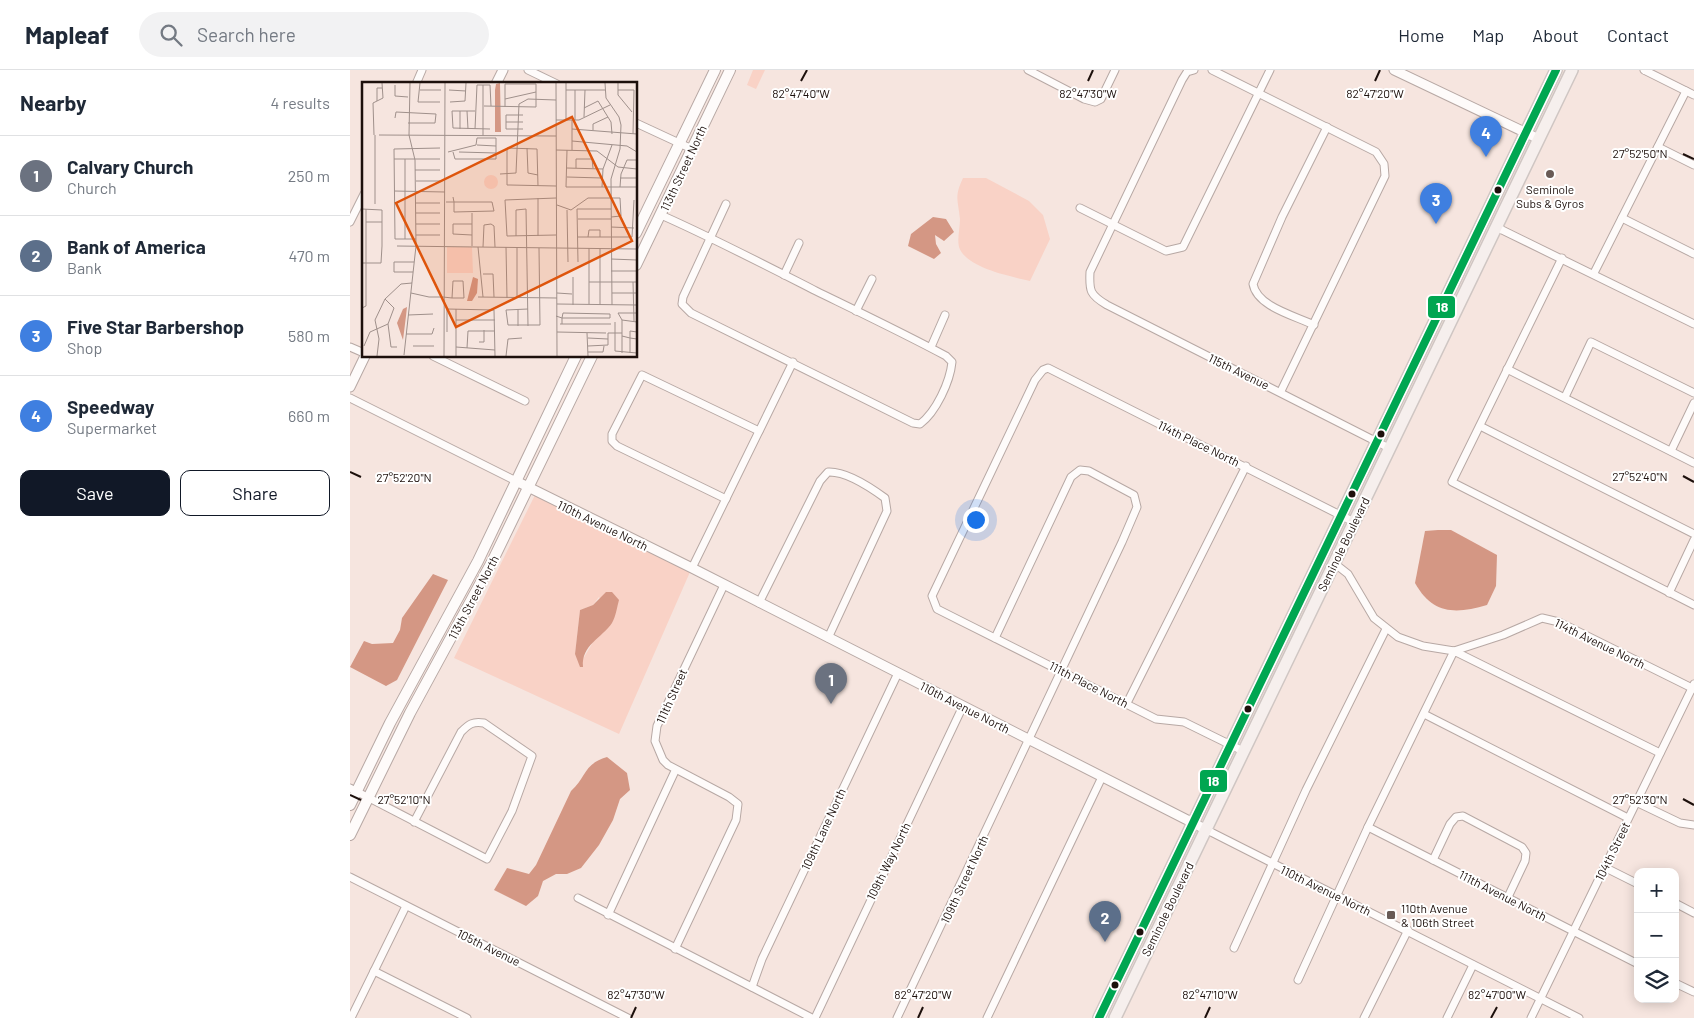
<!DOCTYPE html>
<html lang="en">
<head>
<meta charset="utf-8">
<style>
  body { margin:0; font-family:Barlow,sans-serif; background:#f2f2f3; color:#1f2937 }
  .controls { position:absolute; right:15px; bottom:15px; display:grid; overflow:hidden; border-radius:10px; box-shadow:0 2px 12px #0003 }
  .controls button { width:45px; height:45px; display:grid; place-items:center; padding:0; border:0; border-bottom:1px solid #e0e1e3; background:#fff; color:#1f2937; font:25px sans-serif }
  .you { position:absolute; left:625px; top:449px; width:18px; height:18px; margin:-12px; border:4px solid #fff; border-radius:50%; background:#1a73e8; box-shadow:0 0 0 8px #1a73e833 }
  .badge { display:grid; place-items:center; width:32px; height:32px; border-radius:50%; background:#111827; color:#fff; font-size:16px; font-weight:700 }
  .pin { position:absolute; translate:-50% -41px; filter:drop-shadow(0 1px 2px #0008) }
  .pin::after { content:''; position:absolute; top:26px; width:18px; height:15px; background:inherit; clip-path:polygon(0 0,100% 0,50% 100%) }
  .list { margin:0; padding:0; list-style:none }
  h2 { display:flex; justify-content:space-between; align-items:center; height:65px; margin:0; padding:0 20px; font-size:21px }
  h2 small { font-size:16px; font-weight:400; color:#747a83 }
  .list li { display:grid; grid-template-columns:32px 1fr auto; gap:15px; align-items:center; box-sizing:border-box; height:80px; padding:0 20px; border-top:1px solid #e0e1e3 }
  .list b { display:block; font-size:19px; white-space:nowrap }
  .list p { margin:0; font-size:16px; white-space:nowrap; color:#747a83 }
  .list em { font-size:16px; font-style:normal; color:#747a83 }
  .actions { display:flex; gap:10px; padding:15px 20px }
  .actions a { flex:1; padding:11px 0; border:1px solid #111827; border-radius:10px; text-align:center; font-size:18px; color:#111827 }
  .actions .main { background:#111827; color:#fff }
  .icon { flex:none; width:28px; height:28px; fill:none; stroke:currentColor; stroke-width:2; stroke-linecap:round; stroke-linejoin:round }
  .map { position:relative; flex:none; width:1344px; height:948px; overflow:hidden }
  header { display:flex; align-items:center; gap:30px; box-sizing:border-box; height:70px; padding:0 25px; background:#fff; border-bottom:1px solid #e0e1e3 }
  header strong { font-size:24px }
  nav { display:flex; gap:28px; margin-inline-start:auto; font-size:18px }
  .search { width:350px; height:45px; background:#f2f2f3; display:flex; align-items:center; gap:12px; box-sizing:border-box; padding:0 18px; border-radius:28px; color:#747a83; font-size:19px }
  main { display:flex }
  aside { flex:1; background:#fff }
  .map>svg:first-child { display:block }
</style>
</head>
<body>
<header>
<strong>Mapleaf</strong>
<div class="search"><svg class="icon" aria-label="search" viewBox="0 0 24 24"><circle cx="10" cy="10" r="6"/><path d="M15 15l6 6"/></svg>Search here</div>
<nav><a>Home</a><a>Map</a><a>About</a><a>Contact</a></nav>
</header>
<main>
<aside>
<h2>Nearby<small>4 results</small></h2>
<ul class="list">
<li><span class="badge" style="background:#6b7280">1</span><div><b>Calvary Church</b><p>Church</p></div><em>250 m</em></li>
<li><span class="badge" style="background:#5c6f8a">2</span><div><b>Bank of America</b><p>Bank</p></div><em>470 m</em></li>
<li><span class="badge" style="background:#3f7fe0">3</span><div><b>Five Star Barbershop</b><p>Shop</p></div><em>580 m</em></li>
<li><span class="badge" style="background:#3f7fe0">4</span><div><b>Speedway</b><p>Supermarket</p></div><em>660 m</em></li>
</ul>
<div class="actions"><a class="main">Save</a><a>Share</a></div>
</aside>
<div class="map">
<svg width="1344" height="948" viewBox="0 0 1344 948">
  <rect width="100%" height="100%" fill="#f6e5df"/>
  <g fill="#f9d2c6" fill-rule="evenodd">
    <polygon points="403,0 415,0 406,19 397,15"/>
    <path d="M613 108H636L679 131 693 145 700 169 680 211C660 206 616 198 609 177 607 169 610 158 610 149 608 129 604 127 613 108Z"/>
    <path d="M185 425 340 502 269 664 104 588ZM249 527 262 552 246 567 233 589 225 584 230 540 243 535Z"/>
  </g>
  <g fill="#d49784">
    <polygon points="583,147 596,149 604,162 594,171 585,165 586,174 591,183 584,189 558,176 561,164"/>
    <path d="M1088 460H1101L1147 485 1146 516 1137 535C1106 544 1083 545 1065 513L1075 461Z"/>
    <polygon points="83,504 98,510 47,610 36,616 0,597 14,571 22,574 43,573 50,560 52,548"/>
    <path d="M256 522H262L269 530C267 537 266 546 262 553 252 568 231 575 233 597H230L225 584 230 540 243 535Z"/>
    <path d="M257 687 277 703 280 720 270 729 263 750 249 775 231 798 217 804H206L193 811 188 826 176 836 144 820 157 798 179 804 186 795 221 721C237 707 233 694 257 687Z"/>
  </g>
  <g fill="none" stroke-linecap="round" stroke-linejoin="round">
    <defs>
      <g id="minor">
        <polyline points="178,0 207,14"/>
        <polyline points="678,0 734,29 745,32 751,29 765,0"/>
        <path d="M844 0 837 2 832 10 740 202C739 221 740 225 757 235L1039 378"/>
        <polyline points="862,0 1026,82 1034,94 1035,106 931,321"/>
        <polyline points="1294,0 1344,25"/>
        <polyline points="66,14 72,0"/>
        <polyline points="286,53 342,79"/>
        <polyline points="1308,77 1344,95"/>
        <polyline points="730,138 816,181 833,177 920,0"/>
        <path d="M311 145C363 168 415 195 466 221 509 242 553 263 596 286L602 292C600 312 586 342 570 354L563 353 341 243 332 234 333 227 376 134"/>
        <polyline points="1272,148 1344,184"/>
        <polyline points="0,152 14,124"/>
        <polyline points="1146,157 1344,254"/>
        <polyline points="1212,188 1102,412 1344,535"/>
        <polyline points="1244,203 1336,21"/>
        <polyline points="434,205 449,173"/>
        <polyline points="506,241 522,209"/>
        <path d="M964 255C946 246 907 237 903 214L932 147 977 57"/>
        <polyline points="0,277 14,283"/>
        <polyline points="581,277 595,245"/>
        <polyline points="83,286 175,331"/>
        <polyline points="1157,299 1344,393"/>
        <polyline points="1215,327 1241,272 1344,323"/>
        <polyline points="0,328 166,411"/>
        <polyline points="1130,356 1344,464"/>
        <polyline points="1321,381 1344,333"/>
        <polyline points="376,429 267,376 262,371 262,364 292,305 409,361"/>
        <polyline points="984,493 998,504 1024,548 1048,567 1073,576 1104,581 1153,565 1192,548 1209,552 1344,619"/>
        <polyline points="342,498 443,292"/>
        <polyline points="1319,523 1344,470"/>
        <path d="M409 533 470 411 478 402C496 401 520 417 535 428L537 441 478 568"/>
        <polyline points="777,633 896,396"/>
        <polyline points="1074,644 1278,748"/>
        <polyline points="893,681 834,652 806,649 587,539 582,526 685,310 693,300 698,298 1004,452"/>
        <path d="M0 718 137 789 162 741 182 686 134 653C123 651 119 654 111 662L64 752"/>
        <polyline points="1286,732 1330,753 1344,755"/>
        <polyline points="1018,757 1288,894"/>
        <polyline points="855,759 1229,948"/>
        <polyline points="1083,790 1100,754 1106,747 1113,746 1172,777 1176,783 1175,791 1158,827"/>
        <polyline points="1254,797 1288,814"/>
        <polyline points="0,807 278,948"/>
        <polyline points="228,828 462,948"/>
        <polyline points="1325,833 1344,843"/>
        <polyline points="258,845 325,701"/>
        <polyline points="884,878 956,720 1036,559"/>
        <polyline points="325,879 386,750 388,734 379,727 318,695 313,690 305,671 307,656 374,515"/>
        <polyline points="24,901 117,948"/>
        <polyline points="948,910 1018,757 1104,581 1310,683"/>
        <polyline points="1325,913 1344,922"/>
        <polyline points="402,917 412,889 548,603"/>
        <polyline points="1,948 56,836"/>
        <polyline points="465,948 613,636"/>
        <polyline points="547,948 772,472 787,437 784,425 739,401 730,400 721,407 645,568"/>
        <polyline points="637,948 752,707"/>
        <polyline points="1014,948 1058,860"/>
        <polyline points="1097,948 1123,895"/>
        <polyline points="1181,948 1344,614"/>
      </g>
      <g id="tertiary">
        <polyline points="1044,0 1189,69"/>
        <polyline points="146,14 153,0"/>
        <polyline points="0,317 15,286"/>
        <polyline points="166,411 342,498 855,759"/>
      </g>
      <g id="secondary">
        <polyline points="286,163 365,0"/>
        <polyline points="286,195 380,0"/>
        <polyline points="0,735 40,653 128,491 226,286"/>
        <polyline points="0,765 60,643 143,490 242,286"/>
      </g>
      <g id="primary">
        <polyline points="749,948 1206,0"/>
        <polyline points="765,948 1222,0"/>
      </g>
    </defs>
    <use href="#minor" stroke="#b7a8a4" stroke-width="9"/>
    <use href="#tertiary" stroke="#b7a8a4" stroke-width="11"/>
    <use href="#secondary" stroke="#b7a8a4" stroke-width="12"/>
    <use href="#primary" stroke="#cfc6c3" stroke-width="14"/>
    <use href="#minor" stroke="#fefbfa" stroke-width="7"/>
    <use href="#tertiary" stroke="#fefbfa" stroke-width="9"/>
    <use href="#secondary" stroke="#fefbfa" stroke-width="10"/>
    <use href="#primary" stroke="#f6efed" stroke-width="11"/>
    <defs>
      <polyline id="bus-1" points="749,948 1206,0"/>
    </defs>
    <use href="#bus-1" stroke="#fff" stroke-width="11"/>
    <use href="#bus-1" stroke="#00a651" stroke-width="8"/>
  </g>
  <path fill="none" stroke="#1d100c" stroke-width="2" d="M451 11 457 0M738 11 743 0M1025 11 1030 0M1333 84 1344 89M0 402 11 407M1333 406 1344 412M0 725 11 730M1333 729 1344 735M281 948 286 937M568 948 573 937M855 948 860 937M1141 948 1147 937"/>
  <g fill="#695b56" stroke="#fff" stroke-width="2">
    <circle cx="1200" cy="104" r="5"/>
    <rect x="1036" y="840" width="10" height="10" rx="2.5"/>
  </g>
  <g fill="#1d100c" stroke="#fff" stroke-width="2">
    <circle cx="1148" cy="120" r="4.5"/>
    <circle cx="1031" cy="364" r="4.5"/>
    <circle cx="1002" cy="424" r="4.5"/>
    <circle cx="898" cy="639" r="4.5"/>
    <circle cx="790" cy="862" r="4.5"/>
    <circle cx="765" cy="915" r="4.5"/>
  </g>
  <g text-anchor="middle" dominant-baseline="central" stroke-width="4" stroke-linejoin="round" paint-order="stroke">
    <g font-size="12" fill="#1d100c" stroke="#fff">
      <text transform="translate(333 98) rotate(-65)">113th Street North</text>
      <text transform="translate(889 301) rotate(26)">115th Avenue</text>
      <text transform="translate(849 373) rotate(26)">114th Place North</text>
      <text transform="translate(253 455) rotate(26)">110th Avenue North</text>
      <text transform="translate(993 474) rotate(-64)">Seminole Boulevard</text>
      <text transform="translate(123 527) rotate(-62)">113th Street North</text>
      <text transform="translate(1250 573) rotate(26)">114th Avenue North</text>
      <text transform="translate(739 614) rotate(27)">111th Place North</text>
      <text transform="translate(321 626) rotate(-66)">111th Street</text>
      <text transform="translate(615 637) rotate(27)">110th Avenue North</text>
      <text transform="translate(473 759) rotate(-65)">109th Lane North</text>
      <text transform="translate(1262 781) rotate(-64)">104th Street</text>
      <text transform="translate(538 791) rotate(-64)">109th Way North</text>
      <text transform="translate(614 809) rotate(-65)">109th Street North</text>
      <text transform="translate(976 820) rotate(26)">110th Avenue North</text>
      <text transform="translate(1153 825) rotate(27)">111th Avenue North</text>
      <text transform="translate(817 839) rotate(-64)">Seminole Boulevard</text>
      <text transform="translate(139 877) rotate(26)">105th Avenue</text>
    </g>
    <g font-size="12" fill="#1d100c" stroke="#fff">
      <text x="1200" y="119">Seminole<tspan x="1200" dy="14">Subs &amp; Gyros</tspan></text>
      <text x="1051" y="838" text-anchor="start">110th Avenue<tspan x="1051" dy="14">&amp; 106th Street</tspan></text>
    </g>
  </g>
  <g transform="translate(12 12)">
    <rect width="275" height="275" fill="#f6e5df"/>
    <path d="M122 100a7 7 0 1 1 14 0a7 7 0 1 1-14 0ZM85 165H110L111 191H85Z" fill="#f9d2c6"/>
    <path d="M138 1 139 50H133V8L134 2ZM111 195 116 197 115 211 110 219H105ZM45 225 44 234 41 258 35 241 41 227Z" fill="#d49784"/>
    <path fill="none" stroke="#9f908b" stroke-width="1" d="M58 1 56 20H78M194 1 195 274M243 1 244 16 257 35 259 43 258 67 249 97 250 223M256 1V13L270 30M33 3V14L46 15M58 8H79M87 8 104 9M204 8H243M256 8H272L271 52M143 17 174 10M15 19V6H20M236 19 249 40 250 52M88 20 103 19 104 1M122 24 174 25V2H143V25M222 26 236 19M98 29V47M105 29 106 47M113 29H90L91 46 128 47M222 35 223 8M33 36 34 30 74 32 73 41H46M194 38H217L248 23M204 38V1M213 38V8M144 40H161M113 47 115 3H128L129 24M161 47H144V33H161M210 47 275 52M231 48V42L246 35M12 53 11 21 21 16 20 1M13 53V122M17 53 194 54M121 54V3M210 59 265 64 275 70M115 63 134 64M165 66 166 91 176 93M194 68 235 69 256 85 275 87M205 68 204 105H275M210 68V38M86 70 114 63 115 56M91 70 93 77H134V56H115M97 70 134 71M32 77H78M43 77V157M205 86 241 87M214 86V77H230L231 86M53 88H78M138 92 154 91 157 22 166 17 194 18M205 95 240 96M258 96H275M54 99H78M176 104 175 67 145 66V103H148L194 104M240 105 241 87 250 63M258 105 259 92 265 78H275M32 109 83 110M194 116 143 118 145 154 194 153M84 120H130L132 129 92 130V120L91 115M54 121H78M195 123 209 128 226 116H258L259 134 249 135M0 127 20 128V164L19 181H0M205 128 206 180M54 131H78M216 137H249M4 140H20M54 142H78M110 142H91V152L110 153M249 145 272 146M54 153H78M154 154V128L164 127 166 244M176 154V116M216 155H270L272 118M226 155 227 148H238V155M54 157H33L32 67 78 66M35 164 275 167M110 164V131M116 165 121 215M121 165 122 143 129 142 132 144 133 165M144 165 145 216M155 165V216M238 166V223M249 177 275 178M216 180 215 127H249M249 189H275M51 190H32V180H52M121 192H131L132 215M211 195V223M227 200H275M271 200 272 239M49 211 67 215H81L90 216H102L101 199H91L90 216M195 211 210 212M250 211H275M116 215 195 216M23 217 32 226 26 242 29 265H35M195 222 275 223M227 222V166M0 226 4 224V127M166 227 144 228 146 243H178L177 166M256 231 260 238V271M256 231H275M46 233 71 232M194 234 200 236H248V232L201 231 200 236V242M94 238H133M260 238 275 240M253 240V269L275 271M198 242H249M156 244V227M85 250V227L132 228 133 274M195 250 244 251M275 250 268 249V256L275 257M225 251 226 274M44 252H70L72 246M260 254 268 256V271M226 256 246 257M117 260H122V248M2 264 8 250 26 242M51 264H72M226 264 246 263V251H260M94 265 133 268M105 266 106 249H133M226 270H241L242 264M42 273 54 164 53 78 47 53 48 1M15 274 17 257 13 238 23 217 39 202 50 201M82 274 83 1M94 274V227M144 274 146 257 160 256"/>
    <path fill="#de550c" fill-opacity="0.15" stroke="#de550c" stroke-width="2.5" d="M210 35 270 159 94 245 34 121Z"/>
    <rect width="275" height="275" fill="none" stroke="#1d100c" stroke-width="2.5"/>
  </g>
  <g font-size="12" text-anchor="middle" fill="#1d100c" stroke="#fff" stroke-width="4" stroke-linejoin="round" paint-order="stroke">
    <text x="451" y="28">82°47'40"W</text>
    <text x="738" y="28">82°47'30"W</text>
    <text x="1025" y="28">82°47'20"W</text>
    <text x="1290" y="88">27°52'50"N</text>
    <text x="1290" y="411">27°52'40"N</text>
    <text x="54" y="412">27°52'20"N</text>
    <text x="1290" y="734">27°52'30"N</text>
    <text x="54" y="734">27°52'10"N</text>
    <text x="286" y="929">82°47'30"W</text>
    <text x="573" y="929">82°47'20"W</text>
    <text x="860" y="929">82°47'10"W</text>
    <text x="1147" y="929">82°47'00"W</text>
  </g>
  <g stroke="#fff" stroke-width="2">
    <rect x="1077" y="225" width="29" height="24" rx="5" fill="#00a651"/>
    <rect x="849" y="699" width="29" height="24" rx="5" fill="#00a651"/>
  </g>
  <g font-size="14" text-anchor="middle" font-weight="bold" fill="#fff">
    <text x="1092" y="242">18</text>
    <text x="863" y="716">18</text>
  </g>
</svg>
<div class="controls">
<button>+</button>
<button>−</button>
<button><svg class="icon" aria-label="layers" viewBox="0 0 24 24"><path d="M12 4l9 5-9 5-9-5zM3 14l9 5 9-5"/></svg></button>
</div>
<div class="you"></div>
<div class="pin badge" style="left:481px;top:634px;background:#6b7280">1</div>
<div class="pin badge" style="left:755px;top:872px;background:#5c6f8a">2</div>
<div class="pin badge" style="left:1086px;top:154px;background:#3f7fe0">3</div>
<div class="pin badge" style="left:1136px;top:87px;background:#3f7fe0">4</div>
</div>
</main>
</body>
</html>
